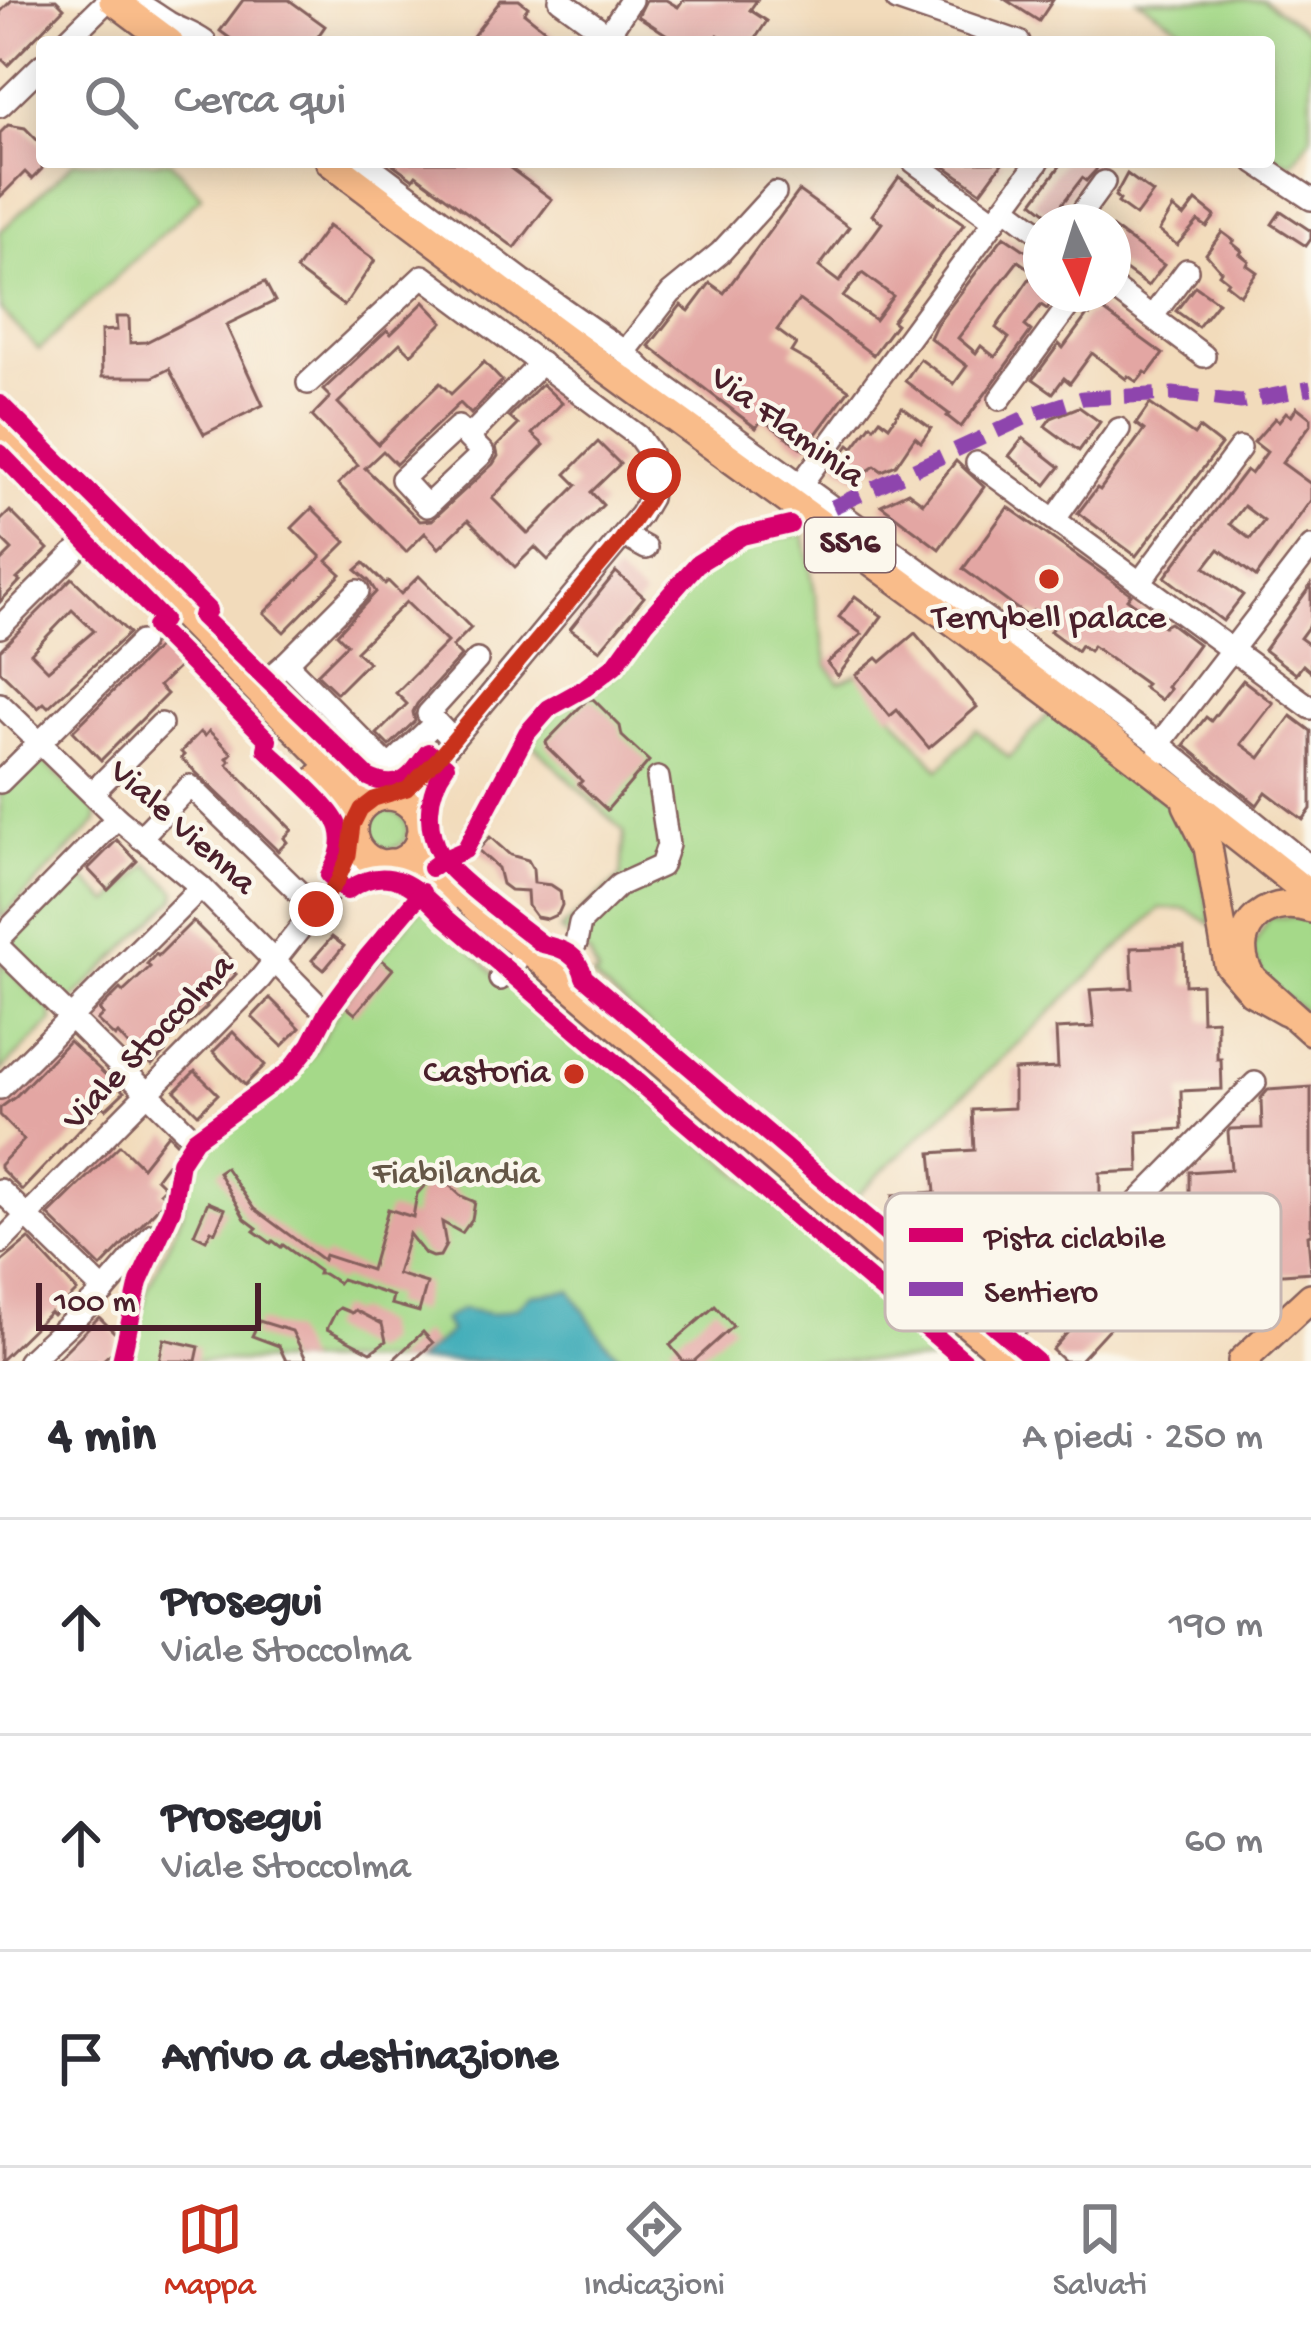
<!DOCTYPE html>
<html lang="it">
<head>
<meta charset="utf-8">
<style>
  body { margin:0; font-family:"Gochi Hand",sans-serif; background:#f7f7f7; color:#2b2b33 }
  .compass { position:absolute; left:1023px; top:204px; width:108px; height:108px; border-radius:50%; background:#fff; box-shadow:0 6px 30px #0003; rotate:176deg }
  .scale { position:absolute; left:36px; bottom:30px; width:225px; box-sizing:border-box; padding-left:12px; border:6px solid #4a1f2b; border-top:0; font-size:33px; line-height:42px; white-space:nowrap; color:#4a1f2b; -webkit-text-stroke:9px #fbf7ec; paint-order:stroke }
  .stop { position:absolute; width:36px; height:36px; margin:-27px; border:9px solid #c8321e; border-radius:50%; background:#fff }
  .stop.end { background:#c8321e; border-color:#fff; box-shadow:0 3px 12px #0008 }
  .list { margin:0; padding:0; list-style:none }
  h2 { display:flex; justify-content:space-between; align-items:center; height:156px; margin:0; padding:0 48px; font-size:51px }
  h2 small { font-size:39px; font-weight:400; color:#7c7c81 }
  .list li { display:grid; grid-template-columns:78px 1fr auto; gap:36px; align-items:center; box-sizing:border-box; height:216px; padding:0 48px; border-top:3px solid #e1e1e2 }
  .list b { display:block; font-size:45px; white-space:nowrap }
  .list p { margin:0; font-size:39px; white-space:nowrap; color:#7c7c81 }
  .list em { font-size:39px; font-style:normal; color:#7c7c81 }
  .icon { flex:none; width:66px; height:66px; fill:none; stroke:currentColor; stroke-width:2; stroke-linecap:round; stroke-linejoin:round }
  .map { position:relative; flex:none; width:1311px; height:1361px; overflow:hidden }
  .search { position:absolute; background:#fff; box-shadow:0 6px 30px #0003; left:36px; right:36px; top:36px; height:132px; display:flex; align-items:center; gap:30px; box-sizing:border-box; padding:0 42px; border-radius:12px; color:#7c7c81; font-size:45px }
  .sheet { height:804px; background:#fff }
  nav { display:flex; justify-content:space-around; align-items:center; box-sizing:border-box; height:168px; border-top:3px solid #e1e1e2; background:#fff; font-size:33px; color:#7c7c81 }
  nav a { display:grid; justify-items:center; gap:6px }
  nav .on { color:#c8321e }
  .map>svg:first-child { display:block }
</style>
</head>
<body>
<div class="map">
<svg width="1311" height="1361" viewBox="0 0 1311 1361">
  <rect width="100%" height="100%" fill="#fbf7ec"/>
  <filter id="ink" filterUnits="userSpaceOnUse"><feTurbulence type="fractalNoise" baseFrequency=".00833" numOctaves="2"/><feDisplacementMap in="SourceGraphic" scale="24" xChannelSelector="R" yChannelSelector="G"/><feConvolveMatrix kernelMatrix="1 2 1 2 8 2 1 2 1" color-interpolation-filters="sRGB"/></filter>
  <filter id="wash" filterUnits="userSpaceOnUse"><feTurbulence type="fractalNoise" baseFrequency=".004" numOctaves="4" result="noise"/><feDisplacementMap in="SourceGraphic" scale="48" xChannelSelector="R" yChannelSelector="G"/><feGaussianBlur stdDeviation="2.7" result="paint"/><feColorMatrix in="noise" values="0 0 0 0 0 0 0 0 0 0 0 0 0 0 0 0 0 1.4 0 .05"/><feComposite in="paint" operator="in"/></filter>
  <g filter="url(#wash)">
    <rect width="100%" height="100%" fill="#f2dbbb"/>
    <g fill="#a5d989" stroke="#787c5a" stroke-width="3">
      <polygon points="1138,0 1263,0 1311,33 1311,137 1293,163 1280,160 1269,153 1269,42 1203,42"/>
      <polygon points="74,162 170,162 202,196 39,350 0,309 0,232"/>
      <polygon points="804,533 828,666 839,682 858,673 939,770 976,729 1009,758 1050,712 1170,804 1183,818 1194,836 1212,925 1186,909 1160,909 852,1200 592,977 598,975 590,955 560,930 621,877 624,832 531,743 555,712 594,690 624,667 652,625 708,567 753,543"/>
      <polygon points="35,760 44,762 96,812 97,822 0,919 0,794"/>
      <circle cx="388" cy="830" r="19"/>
      <polygon points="148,864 176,891 175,899 71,1001 60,1000 9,947 9,936 76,871 110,903"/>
      <polygon points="425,902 504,984 511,979 960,1361 130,1361 147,1289 182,1214 185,1175 193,1157 292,1081 314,1052 342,1004"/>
      <polygon points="1270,917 1311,917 1311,1016 1266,983 1251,949"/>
      <polygon points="0,962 51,1010 52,1021 0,1072"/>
    </g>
    <polygon fill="#3cacb8" stroke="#436672" stroke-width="3" points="570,1290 601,1337 623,1361 416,1361 450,1332 443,1320 462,1309 492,1314 518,1307 530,1295"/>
    <g id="blocks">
      <g fill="#e3a6a3" fill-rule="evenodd">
        <polygon points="12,0 56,0 64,8 8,65 0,57 0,12"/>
        <polygon points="243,0 289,0 325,26 314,42 235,42 220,31"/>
        <polygon points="501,0 519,0 528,7 524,13 561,42 480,42 473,36"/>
        <polygon points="646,0 666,0 678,7 683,0 757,0 750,10 767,21 753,42 729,42 718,35 714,42 678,42 638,16"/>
        <polygon points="1006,0 1053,0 1039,21"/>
        <polygon points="8,125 25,128 42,145 42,169 32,179 25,172 0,197 0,133"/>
        <polygon points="390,162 502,162 552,199 515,248 416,175 413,179"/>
        <polygon points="939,162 1003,162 981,192"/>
        <polygon points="1063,162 1099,162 1096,170 1086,181 1082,178 1052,217 1033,202"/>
        <polygon points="1127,174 1153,193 1136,216 1118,203 1120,200 1115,196"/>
        <path d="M899 177 964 224 892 321 896 324 873 355 799 300 777 330 796 344 791 352 814 365 849 390 804 450 762 419 756 428 649 346 681 305 689 311 710 283 724 293 799 191 849 227 819 267 839 282 882 223 872 215ZM862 273 893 296 875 320 843 297Z"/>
        <polygon points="1196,201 1215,216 1207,227 1198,221 1177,245 1159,231 1173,208 1184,217"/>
        <polygon points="1281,211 1311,231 1311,239 1306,246 1272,224"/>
        <polygon points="328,226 375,260 344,306 296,270"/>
        <polygon points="1113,228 1164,265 1148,286 1113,261"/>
        <polygon points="1222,232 1234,241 1232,243 1242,251 1240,254 1249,261 1247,265 1257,272 1240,295 1226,284 1228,281 1219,274 1221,271 1206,254"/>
        <path d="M1004 236 1041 261V294H1057L1047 309 1041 305 1025 326 1031 331 961 427 947 416 949 414 905 381 920 359 954 384 967 366 930 338 936 325ZM1018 261 1034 272 996 328 1009 338 995 357 981 346 976 353 958 338Z"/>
        <polygon points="265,282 275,301 226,325 263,405 204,434 169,369 153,377 102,377 101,331 117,330 116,317 129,317 130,343 146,342"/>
        <polygon points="1195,286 1218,302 1198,327 1176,311"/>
        <polygon points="424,302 443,322 411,354 400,343 338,403 378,444 440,383 451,394 484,362 502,381 471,414 460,403 396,464 383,451 365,468 420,521 432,520 493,464 498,456 496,447 518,425 509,417 542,384 562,403 532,434 544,445 492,498 528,534 577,485 566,474 598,442 620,464 591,492 603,505 548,560 535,547 515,567 468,520 439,548 425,533 406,552 338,484 358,465 312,416 330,397 323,390 387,330 391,334"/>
        <polygon points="1097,306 1163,354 1148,374 1145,372 1137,382 1128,376 1126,379 1092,353 1070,383 1064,378 1053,393 1033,379 1059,344 1063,348 1088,314 1090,315"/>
        <polygon points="1150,404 1194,435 1199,428 1221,445 1136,556 1078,513 1097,488 1100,490 1144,430 1136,424"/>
        <polygon points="902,407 931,428 921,442 915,437 896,465 882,471 875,466 857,478 836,463 849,445 853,448 871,424 874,427 880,419 889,426"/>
        <polygon points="1079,407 1100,422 1079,451 1045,426 1051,418"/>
        <path d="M1297 407 1311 418V424L1282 463 1311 484V500L1256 577 1219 549 1205 567 1243 595 1223 621 1165 577 1246 470 1251 474 1267 452 1254 442 1275 418 1279 421 1286 412 1291 416ZM1244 506 1264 521 1250 539 1230 524Z"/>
        <polygon points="1023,438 1060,467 1046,485 1009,456"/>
        <polygon points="956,461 984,487 939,549 881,505 908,492 923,503"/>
        <polygon points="1008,507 1131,594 1127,599 1164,626 1170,623 1198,644 1167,687 1170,689 1161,700 1143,687 1146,684 1093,646 1089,651 1081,645 1077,651 1050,631 1054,626 1033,611 1028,617 963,569"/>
        <polygon points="312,508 346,542 327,561 341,574 284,632 264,613 321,557 292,528"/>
        <polygon points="10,511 48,549 17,579 20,581 0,602 0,562 12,550 0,538 0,521"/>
        <polygon points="364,563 385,584 388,581 401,594 419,576 471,628 452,647 461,656 417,704 413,712 415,721 389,746 377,734 407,704 396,693 447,642 406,602 356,651 368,662 337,693 317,674 347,644 337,634 376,592 369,581 356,570"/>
        <polygon points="616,572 644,597 600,650 570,629"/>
        <path d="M72 578 129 633 48 707 44 703 38 708 0 671V650ZM72 610 94 631 48 670 31 653Z"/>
        <polygon points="1311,585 1311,623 1300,638 1311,646 1311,672 1303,665 1296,674 1264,650"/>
        <polygon points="855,596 882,616 838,676 827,663 862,634 839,617"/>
        <polygon points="915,633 977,707 929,748 897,710 890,716 856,675 877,658 881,662"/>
        <polygon points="160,645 180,666 159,686 167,694 101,760 73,731"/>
        <polygon points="1243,680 1273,703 1241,744 1260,758 1291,716 1311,731 1311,809 1303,820 1266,792 1257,805 1184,745 1206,717 1211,721"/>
        <polygon points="593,699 620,726 622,736 649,761 607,810 579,784 582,781 548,748 546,742 587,700"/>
        <polygon points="209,731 232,753 227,758 230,761 227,764 292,830 284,838 287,842 278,851 181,758 184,755 181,752 200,732 205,736"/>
        <polygon points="490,837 510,855 528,860 533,869 534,883 551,885 560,891 562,905 558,914 547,919 536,917 528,906 527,891 510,890 502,884 498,868 478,850"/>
        <polygon points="117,840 137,861 108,890 88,869"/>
        <polygon points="193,921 234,962 229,968 236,974 206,1006 207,1007 162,1049 165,1052 152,1065 141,1054 138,1056 118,1034 115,1037 97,1020 103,1014 99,1010 120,989 123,992 150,967 147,964 156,954 158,956"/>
        <polygon points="332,937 344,946 324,970 312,960"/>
        <polygon points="1184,946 1185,985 1201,984 1202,1021 1217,1020 1217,1059 1221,1059 1222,1089 1181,1091 1182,1129 1138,1132 1139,1171 1100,1173 1100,1211 1072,1212 1074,1245 1068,1252 1017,1255 1019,1294 982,1294 981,1256 927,1259 925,1221 892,1223 893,1195 935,1192 931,1153 974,1150 972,1110 1014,1108 1014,1070 1058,1068 1056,1029 1094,1027 1090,990 1133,988 1131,948"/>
        <polygon points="381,959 393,969 355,1014 343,1004"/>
        <polygon points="270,998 300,1028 282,1046 252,1017"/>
        <polygon points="233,1032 265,1065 245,1085 213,1052"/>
        <polygon points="69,1041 124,1092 106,1109 102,1106 22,1190 0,1168 0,1165 24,1140 0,1115 0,1108 15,1097"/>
        <polygon points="195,1071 218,1094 198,1114 175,1091"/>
        <polygon points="1311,1087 1311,1234 1308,1235 1311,1272 1254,1276 1256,1317 1126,1325 1124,1283 1108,1284 1106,1256 1145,1252 1143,1218 1146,1215 1189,1212 1189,1172 1231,1169 1228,1132 1230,1129 1262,1128 1261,1098 1268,1090"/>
        <polygon points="168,1134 180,1146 156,1178 165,1187 160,1192 167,1198 101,1267 48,1215 120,1145 142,1167"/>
        <polygon points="225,1167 254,1209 323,1260 325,1255 371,1270 388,1209 413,1217 417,1194 425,1185 436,1181 447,1183 461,1196 475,1202 472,1219 462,1233 442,1222 446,1245 440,1256 432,1257 425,1254 409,1234 397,1274 427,1283 419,1312 391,1304 393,1296 341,1279 338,1283 324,1274 318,1274 319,1271 283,1245 281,1247 273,1241 271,1243 254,1231 257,1228 245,1219 218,1172"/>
        <polygon points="208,1202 225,1209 215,1232 211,1230 206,1240 194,1234"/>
        <polygon points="29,1239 77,1291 53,1315 50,1312 0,1361 0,1263"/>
        <polygon points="715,1306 733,1326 694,1361 683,1361 670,1345"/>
        <polygon points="1091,1306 1112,1325 1079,1361 1064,1361 1052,1350"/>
        <polygon points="340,1308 352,1313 355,1310 382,1324 386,1341 371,1352 327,1329 336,1311"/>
        <polygon points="99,1317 118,1336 115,1349 102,1361 55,1361"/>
        <polygon points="259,1321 292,1331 307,1361 286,1361 279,1346 252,1336"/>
        <polygon points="423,1332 433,1343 413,1361 392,1361"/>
        <polygon points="164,1339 199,1347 196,1361 159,1361"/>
      </g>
    </g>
  </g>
  <g filter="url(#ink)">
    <use href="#blocks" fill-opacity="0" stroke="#85615d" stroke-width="3"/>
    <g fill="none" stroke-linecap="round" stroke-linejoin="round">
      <defs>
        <g id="minor">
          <path d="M124 0C144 3 152 13 169 23 181 30 193 33 205 42"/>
          <polyline points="560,0 618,42"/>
          <polyline points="897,0 1019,42"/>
          <polyline points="608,35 631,0"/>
          <polyline points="65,42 108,0"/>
          <polyline points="0,106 42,65"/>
          <polyline points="365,162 522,280 625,352 644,371 1159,744 1311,868"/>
          <polyline points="914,162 995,221"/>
          <polyline points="1255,162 1311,199"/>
          <polyline points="1005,207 1041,234"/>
          <polyline points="1075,222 1104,182"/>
          <polyline points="1113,288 1204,356"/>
          <polyline points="1152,317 1187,270"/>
          <polyline points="625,352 671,293 720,253 775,193"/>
          <polyline points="308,383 423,276 638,436 650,453 654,475 650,498 640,515 437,759 407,789 385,796"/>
          <polyline points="1000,399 1077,294"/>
          <polyline points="468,438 458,427 402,479 427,506 483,453 468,438 541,363"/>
          <polyline points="977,463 1311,708"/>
          <polyline points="801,484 1038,162"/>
          <polyline points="1055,519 1119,429"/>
          <polyline points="624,536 646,548"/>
          <polyline points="1140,582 1240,448"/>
          <polyline points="0,627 74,553"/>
          <polyline points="286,663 358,591"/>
          <polyline points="256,689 286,663 389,767 436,722 453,740"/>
          <polyline points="0,704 117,818 201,887 316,1003"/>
          <polyline points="436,722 428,714 477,660"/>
          <polyline points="1160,753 1159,744 1311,547"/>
          <polyline points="0,782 141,642"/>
          <polyline points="92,793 161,724"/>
          <polyline points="420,823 422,802 435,765"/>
          <polyline points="140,838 190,786 316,909"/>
          <polyline points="337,882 383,864"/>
          <polyline points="0,938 117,818"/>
          <polyline points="0,948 190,1135"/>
          <polyline points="553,971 576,943 580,923 619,885 661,866 668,845 658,778"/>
          <polyline points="500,979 516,961"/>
          <polyline points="0,1088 201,887"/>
          <polyline points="0,1190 104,1291"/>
          <polyline points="0,1243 260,979 337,882 349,855 353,834"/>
          <polyline points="995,1347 1255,1083"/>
          <polyline points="29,1361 104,1291 153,1234"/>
        </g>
        <g id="major">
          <polyline points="113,0 169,42"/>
          <path d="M330 162C412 224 494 286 577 347 824 527 1073 704 1311 896"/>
          <polyline points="0,429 351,785 373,799"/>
          <polyline points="320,776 350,811 353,825"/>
          <circle cx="387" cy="830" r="34"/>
          <polyline points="1187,805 1208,847 1228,964 1252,992 1286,1011"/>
          <path d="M420 836C445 885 490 924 536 956L1011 1361"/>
          <polyline points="390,863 421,877 446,899"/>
          <path d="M1311 909C1263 892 1223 935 1253 979L1311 1031"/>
          <polyline points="1242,1361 1311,1297"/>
        </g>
      </defs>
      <use href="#minor" stroke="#85615d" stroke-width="26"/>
      <use href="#major" stroke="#85615d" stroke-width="32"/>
      <use href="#minor" stroke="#fff" stroke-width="21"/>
      <use href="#major" stroke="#f9bc8a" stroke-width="27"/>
      <polyline stroke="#8e44ad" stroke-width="15" stroke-dasharray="30 15" stroke-linecap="butt" points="833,507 1033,414 1083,398 1173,394 1241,402 1311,388"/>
      <defs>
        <g id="cycleway">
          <path d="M0 404 208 610 201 616 368 777C401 793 411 776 428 752L446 766C426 793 425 828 441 857 452 877 520 926 542 944 563 948 579 955 584 977L1036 1361"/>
          <polyline points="0,453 163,620"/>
          <path d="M155 627 268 740 266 749C283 766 334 808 339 828 344 845 338 861 329 875L347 891C387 861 417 886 445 917L965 1361"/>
          <polyline points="431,868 442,860 465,850 527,733 549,708 585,688 615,665 646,622 697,564 742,536 790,525"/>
          <polyline points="121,1361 139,1282 172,1209 180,1162 195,1139 289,1071 310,1045 328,1010 367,957 422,892"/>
        </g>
      </defs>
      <use href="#cycleway" stroke="#fbf7ec" stroke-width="26"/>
      <use href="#cycleway" stroke="#d6006c" stroke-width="18"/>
    </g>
  </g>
  <g fill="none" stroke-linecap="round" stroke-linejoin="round" filter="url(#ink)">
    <polyline stroke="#c8321e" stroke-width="15" points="316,909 337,882 349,855 353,825 361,809 374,799 407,789 437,759 618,544 650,498 654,475"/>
  </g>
  <g fill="#c8321e" stroke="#fbf7ec" stroke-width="4.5">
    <circle cx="1049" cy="579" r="12"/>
    <circle cx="574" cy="1074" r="12"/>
  </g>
  <g text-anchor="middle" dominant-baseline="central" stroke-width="9" stroke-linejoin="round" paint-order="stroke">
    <rect fill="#fbf7ec" stroke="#7f6065" stroke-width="3" x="805" y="518" width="90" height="54" rx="9"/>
    <g font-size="33" font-weight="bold" fill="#4a1f2b">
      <text x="850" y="545">SS16</text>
    </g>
    <g font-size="36" fill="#4a1f2b" stroke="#fbf7ec">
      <text transform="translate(786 429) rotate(36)">Via Flaminia</text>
      <text transform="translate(181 829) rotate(42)">Viale Vienna</text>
      <text transform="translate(150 1044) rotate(-46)">Viale Stoccolma</text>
    </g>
    <g font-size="36" fill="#4a1f2b" stroke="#fbf7ec">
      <text x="1049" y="620">Terrybell palace</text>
      <text x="550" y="1074" text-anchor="end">Castoria</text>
    </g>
    <g font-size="36" fill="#655747" stroke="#fbf7ec">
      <text x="456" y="1175">Fiabilandia</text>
    </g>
  </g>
  <rect x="885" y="1193" width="396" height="138" rx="18" fill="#fbf7ec" stroke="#c6b6b2" stroke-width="3"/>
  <rect x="909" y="1228" width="54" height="14" fill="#d6006c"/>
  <rect x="909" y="1282" width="54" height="14" fill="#8e44ad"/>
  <g font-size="33" fill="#4a1f2b">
    <text x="984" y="1247">Pista ciclabile</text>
    <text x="984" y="1301">Sentiero</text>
  </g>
</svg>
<svg class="compass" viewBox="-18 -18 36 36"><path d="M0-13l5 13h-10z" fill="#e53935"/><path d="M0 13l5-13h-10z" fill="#7c7c81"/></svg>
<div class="scale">100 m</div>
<div class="stop" style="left:654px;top:475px"></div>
<div class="stop end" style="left:316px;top:909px"></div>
<div class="search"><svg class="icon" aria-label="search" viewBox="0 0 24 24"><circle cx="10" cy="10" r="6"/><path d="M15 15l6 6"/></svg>Cerca qui</div>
</div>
<section class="sheet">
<h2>4 min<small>A piedi · 250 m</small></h2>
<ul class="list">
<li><svg class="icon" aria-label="ahead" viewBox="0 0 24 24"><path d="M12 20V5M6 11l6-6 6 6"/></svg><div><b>Prosegui</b><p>Viale Stoccolma</p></div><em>190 m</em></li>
<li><svg class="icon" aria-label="ahead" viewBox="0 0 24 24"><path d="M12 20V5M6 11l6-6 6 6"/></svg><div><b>Prosegui</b><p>Viale Stoccolma</p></div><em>60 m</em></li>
<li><svg class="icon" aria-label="arrive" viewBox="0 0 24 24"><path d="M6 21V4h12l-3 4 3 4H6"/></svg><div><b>Arrivo a destinazione</b></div></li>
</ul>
</section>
<nav>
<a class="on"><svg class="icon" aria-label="map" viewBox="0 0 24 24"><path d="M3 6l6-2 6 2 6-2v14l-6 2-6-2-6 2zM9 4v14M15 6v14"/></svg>Mappa</a>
<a><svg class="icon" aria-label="directions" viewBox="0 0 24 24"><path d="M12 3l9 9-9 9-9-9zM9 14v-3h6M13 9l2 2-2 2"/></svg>Indicazioni</a>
<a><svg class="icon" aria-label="saved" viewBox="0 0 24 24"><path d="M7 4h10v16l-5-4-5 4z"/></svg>Salvati</a>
</nav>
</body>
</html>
